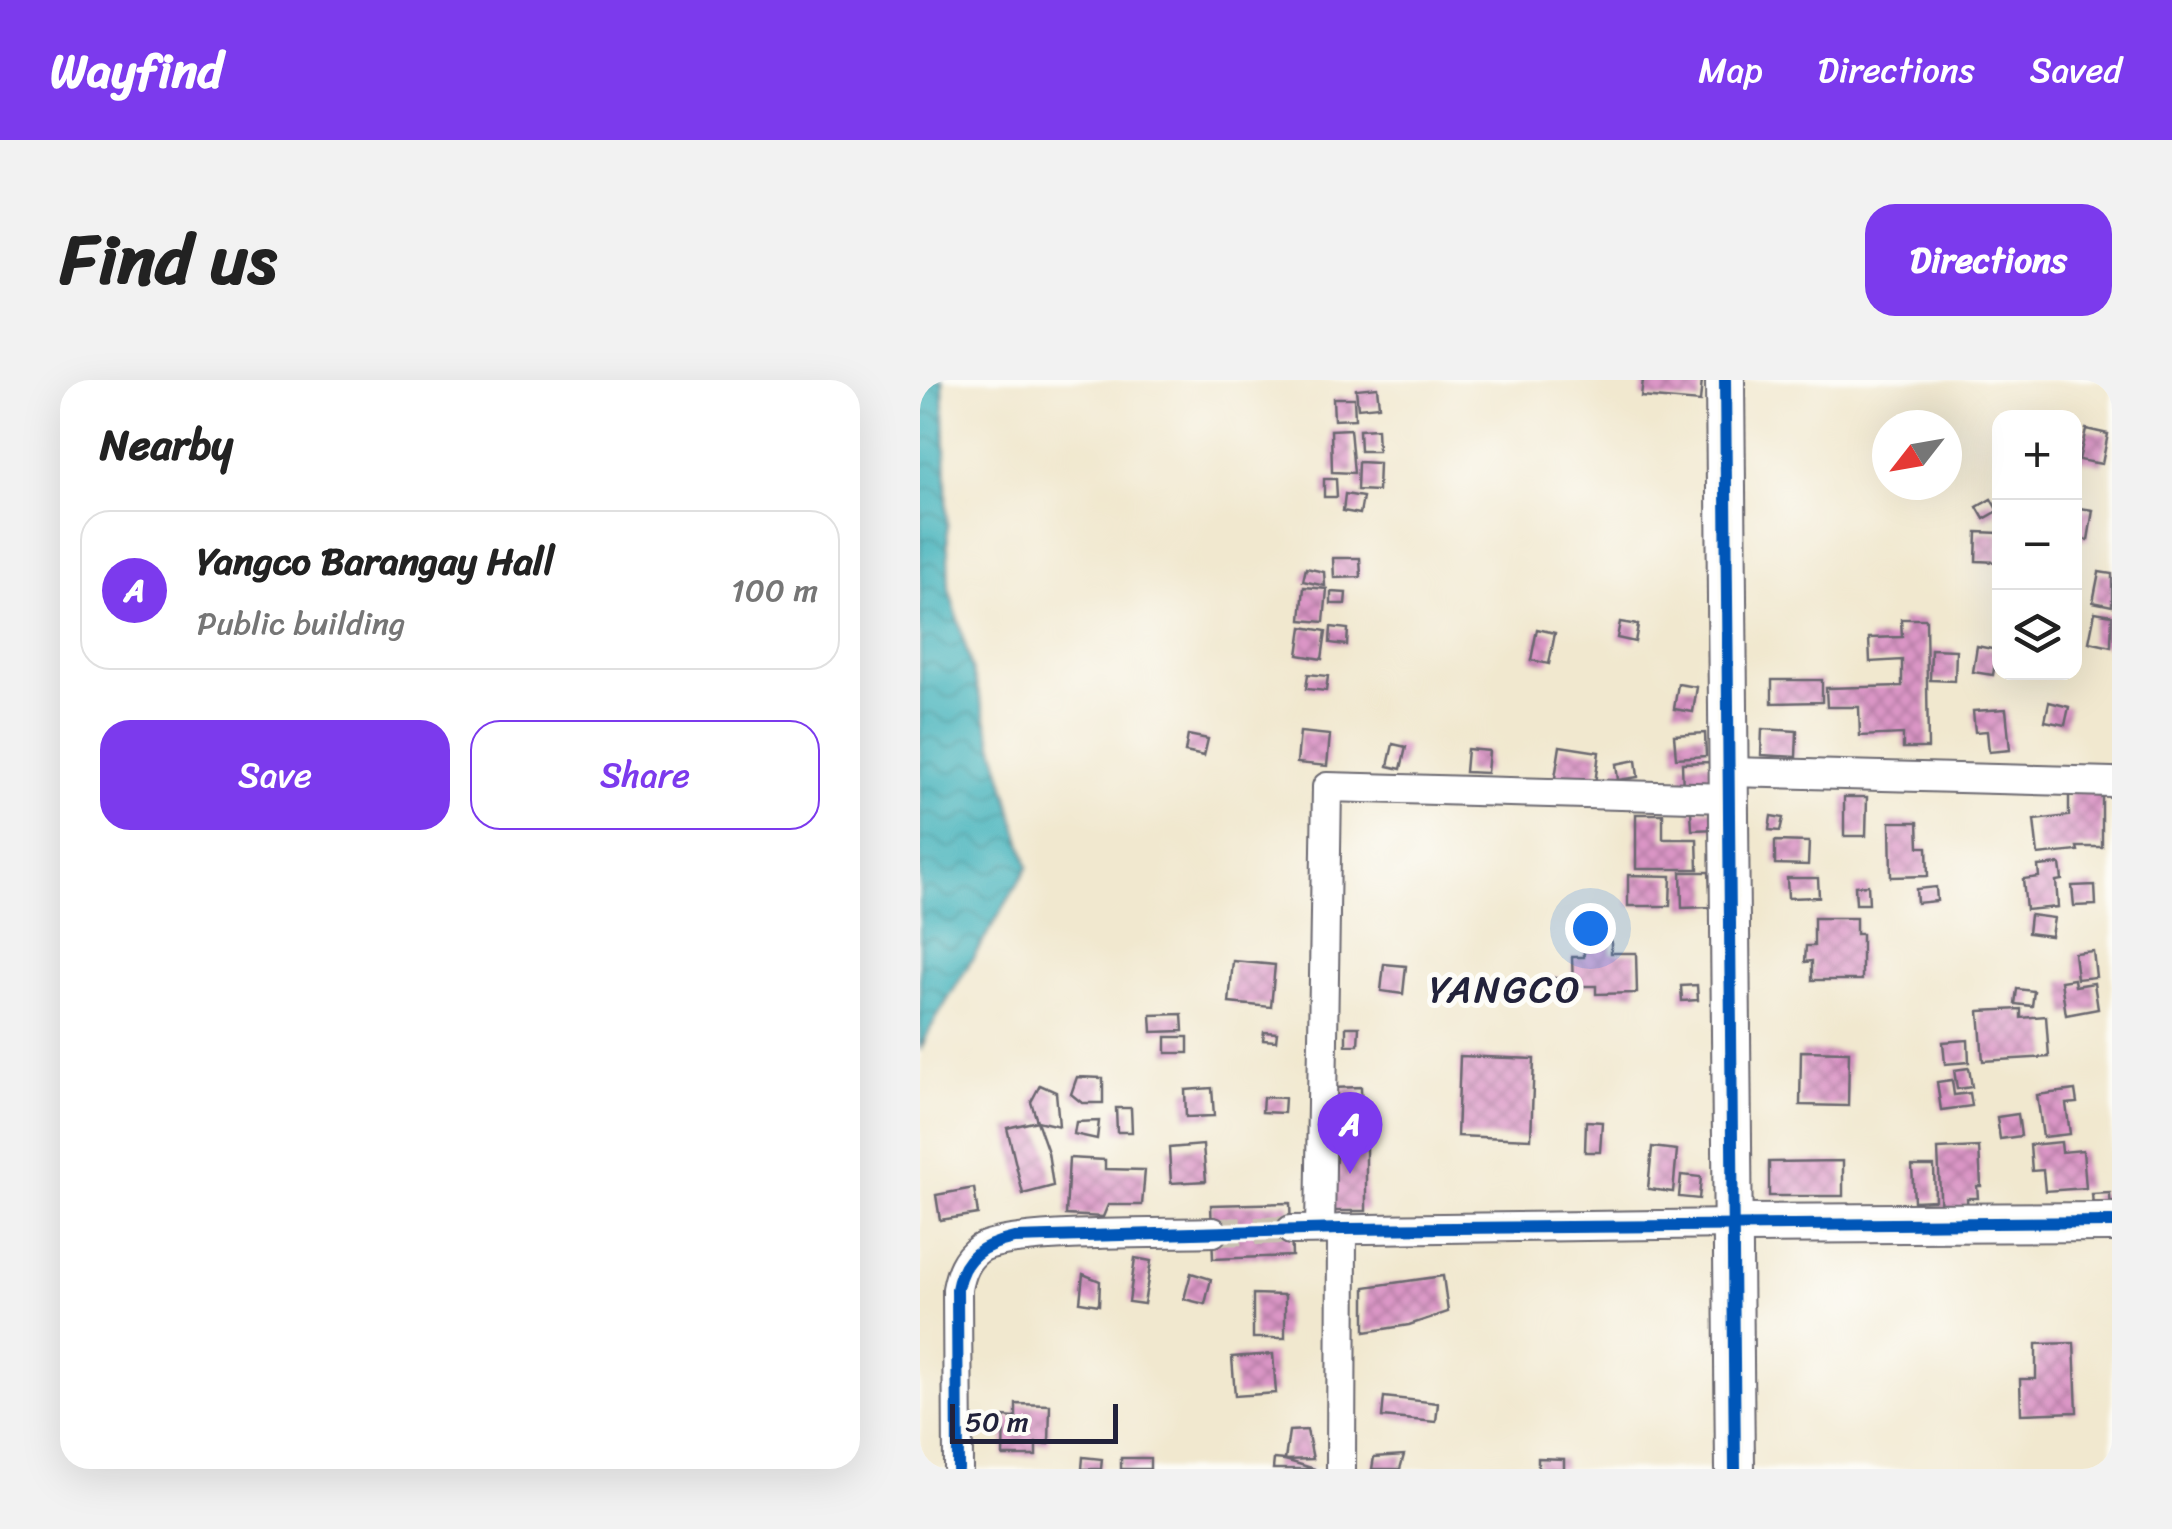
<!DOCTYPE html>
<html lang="en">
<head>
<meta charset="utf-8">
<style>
  body { margin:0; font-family:Sriracha,sans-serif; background:#f2f2f2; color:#222 }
  .controls { position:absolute; right:30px; top:30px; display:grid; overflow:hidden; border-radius:20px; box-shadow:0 10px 40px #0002 }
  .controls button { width:90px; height:90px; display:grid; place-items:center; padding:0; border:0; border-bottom:2px solid #e0e0e0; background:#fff; color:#222; font:50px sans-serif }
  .compass { position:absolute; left:952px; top:30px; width:90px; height:90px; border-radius:50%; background:#fff; box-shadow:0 10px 40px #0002; rotate:239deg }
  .scale { position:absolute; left:30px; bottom:25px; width:168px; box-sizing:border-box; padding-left:10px; border:5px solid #22223b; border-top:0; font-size:28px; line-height:35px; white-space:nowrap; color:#22223b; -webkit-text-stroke:8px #fdfcf7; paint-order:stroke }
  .you { position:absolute; left:670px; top:548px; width:35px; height:35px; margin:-25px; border:8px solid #fff; border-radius:50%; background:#1a73e8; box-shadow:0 0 0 15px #1a73e833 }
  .badge { display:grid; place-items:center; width:65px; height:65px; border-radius:50%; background:#7c3aed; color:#fff; font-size:32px; font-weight:700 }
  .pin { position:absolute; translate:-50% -82px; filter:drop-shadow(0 2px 5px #0008) }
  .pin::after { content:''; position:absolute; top:52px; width:35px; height:30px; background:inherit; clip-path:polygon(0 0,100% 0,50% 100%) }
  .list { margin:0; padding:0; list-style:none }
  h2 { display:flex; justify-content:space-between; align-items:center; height:130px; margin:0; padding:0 40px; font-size:42px }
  h2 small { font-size:32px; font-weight:400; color:#767676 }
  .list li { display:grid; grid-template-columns:65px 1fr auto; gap:30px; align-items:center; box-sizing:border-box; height:160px; margin:0 20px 20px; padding:0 20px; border:2px solid #e0e0e0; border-radius:30px }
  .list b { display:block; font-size:38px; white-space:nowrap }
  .list p { margin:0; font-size:32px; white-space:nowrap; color:#767676 }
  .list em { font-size:32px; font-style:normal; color:#767676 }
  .actions { display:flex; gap:20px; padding:30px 40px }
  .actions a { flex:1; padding:22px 0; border:2px solid #7c3aed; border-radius:30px; text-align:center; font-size:35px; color:#7c3aed }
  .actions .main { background:#7c3aed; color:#fff }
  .icon { flex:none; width:55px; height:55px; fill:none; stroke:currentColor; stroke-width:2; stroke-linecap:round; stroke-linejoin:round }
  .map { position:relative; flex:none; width:1192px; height:1089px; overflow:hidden; border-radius:30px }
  header { display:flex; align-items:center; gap:60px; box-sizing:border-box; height:140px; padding:0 50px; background:#7c3aed; color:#fff }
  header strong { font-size:48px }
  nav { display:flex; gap:55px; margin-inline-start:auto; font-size:35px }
  .intro { display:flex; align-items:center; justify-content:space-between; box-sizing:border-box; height:240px; padding:0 60px }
  h1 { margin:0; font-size:70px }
  .button { padding:25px 45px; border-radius:30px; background:#7c3aed; color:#fff; font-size:35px; font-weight:700 }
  main { display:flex; gap:60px; padding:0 60px }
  aside { flex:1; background:#fff; border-radius:30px; box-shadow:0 10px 40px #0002 }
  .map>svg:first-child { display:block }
</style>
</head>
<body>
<header>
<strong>Wayfind</strong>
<nav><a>Map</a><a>Directions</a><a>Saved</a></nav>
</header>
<div class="intro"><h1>Find us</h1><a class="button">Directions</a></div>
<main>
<aside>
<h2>Nearby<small></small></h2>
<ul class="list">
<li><span class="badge">A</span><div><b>Yangco Barangay Hall</b><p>Public building</p></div><em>100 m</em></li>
</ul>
<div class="actions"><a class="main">Save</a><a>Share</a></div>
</aside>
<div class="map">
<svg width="1192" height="1089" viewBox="0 0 1192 1089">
  <defs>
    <pattern id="water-waves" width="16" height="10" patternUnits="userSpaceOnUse" patternTransform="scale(2.5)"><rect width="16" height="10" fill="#40b1ba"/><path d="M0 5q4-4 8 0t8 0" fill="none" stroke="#359098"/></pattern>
    <pattern id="building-cross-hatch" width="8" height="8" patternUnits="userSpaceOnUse" patternTransform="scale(2.5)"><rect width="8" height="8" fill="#db96c6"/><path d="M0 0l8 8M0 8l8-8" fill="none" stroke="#b17aa2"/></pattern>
  </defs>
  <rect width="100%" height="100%" fill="#fdfcf7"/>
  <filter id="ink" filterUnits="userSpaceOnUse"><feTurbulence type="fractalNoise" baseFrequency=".01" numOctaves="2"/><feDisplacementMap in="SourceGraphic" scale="20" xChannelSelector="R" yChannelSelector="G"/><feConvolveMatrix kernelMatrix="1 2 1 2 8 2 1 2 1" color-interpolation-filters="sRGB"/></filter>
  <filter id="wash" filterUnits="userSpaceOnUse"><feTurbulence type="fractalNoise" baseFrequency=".0048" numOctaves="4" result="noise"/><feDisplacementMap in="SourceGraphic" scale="40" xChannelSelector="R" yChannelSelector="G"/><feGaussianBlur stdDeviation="2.25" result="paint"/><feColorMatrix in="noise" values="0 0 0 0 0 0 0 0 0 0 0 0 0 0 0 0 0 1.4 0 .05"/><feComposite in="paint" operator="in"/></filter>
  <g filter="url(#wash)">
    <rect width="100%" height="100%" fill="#f1e8cf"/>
    <polygon fill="url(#water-waves)" stroke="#316a7a" stroke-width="2.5" points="0,0 23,0 29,208 108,487 10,649 0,671"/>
    <g id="blocks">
      <g fill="url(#building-cross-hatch)">
        <polygon points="723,0 782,0 780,22 721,17"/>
        <polygon points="457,7 459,26 438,28 436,9"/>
        <polygon points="413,18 434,18 435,39 414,40"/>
        <polygon points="430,49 434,93 412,92 411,50"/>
        <polygon points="457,49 458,71 440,71 439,50"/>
        <polygon points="1166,49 1188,54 1182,84 1159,80"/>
        <polygon points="438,82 459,83 458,111 437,110"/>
        <polygon points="404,99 416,99 417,117 404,117"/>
        <polygon points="425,114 443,117 440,134 423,131"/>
        <polygon points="1071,119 1078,131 1064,139 1057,127"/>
        <polygon points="1154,127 1173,130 1168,160 1154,158"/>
        <polygon points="1057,152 1080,153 1079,182 1056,181"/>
        <polygon points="413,178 440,178 441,197 414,198"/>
        <polygon points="386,188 404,192 405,206 383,201"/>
        <polygon points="1179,192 1192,194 1192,226 1173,222"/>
        <polygon points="384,207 407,209 404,242 381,240"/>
        <polygon points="411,212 426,213 425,224 411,224"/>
        <polygon points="1175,232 1192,235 1191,267 1169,262"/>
        <polygon points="981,239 1006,239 1008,368 983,368 983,354 940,356 939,327 907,327 906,308 982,306 982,280 950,282 949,258 982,257"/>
        <polygon points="700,242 718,245 715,262 697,258"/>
        <polygon points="382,247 406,251 402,279 378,275"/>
        <polygon points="411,247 428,249 427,265 410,263"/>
        <polygon points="617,249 635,253 629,284 611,280"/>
        <polygon points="1057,266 1077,270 1073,295 1053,292"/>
        <polygon points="1011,269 1036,270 1035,301 1010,300"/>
        <polygon points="388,294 408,296 406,311 386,309"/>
        <polygon points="852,300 902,300 902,322 852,323"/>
        <polygon points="758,304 777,307 773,332 754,329"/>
        <polygon points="1129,322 1149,327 1145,345 1125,341"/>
        <polygon points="1086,329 1090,370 1069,372 1067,351 1055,352 1053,331"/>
        <polygon points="842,349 877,351 876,377 841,375"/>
        <polygon points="380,352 410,355 407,386 377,383"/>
        <polygon points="785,353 786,376 756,378 754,355"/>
        <polygon points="268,355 288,359 284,376 265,372"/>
        <polygon points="473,364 486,367 481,389 468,386"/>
        <polygon points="640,366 679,372 675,404 635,398"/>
        <polygon points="547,369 569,371 567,393 545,392"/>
        <polygon points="716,380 718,397 698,400 696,384"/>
        <polygon points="790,382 791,411 763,412 762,383"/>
        <polygon points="1149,410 1182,411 1182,467 1157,467 1158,471 1118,475 1114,440 1149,436"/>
        <polygon points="924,417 947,417 946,456 924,456"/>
        <polygon points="798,429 799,449 772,450 771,430"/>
        <polygon points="716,434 743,434 743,459 777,459 778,489 716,489"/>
        <polygon points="851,436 863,438 860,451 849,450"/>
        <polygon points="970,442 998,442 999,467 1007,467 1008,496 971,497"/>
        <polygon points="855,461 889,462 888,485 855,484"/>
        <polygon points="1140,484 1142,500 1136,501 1138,527 1106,530 1103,499 1119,497 1118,486"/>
        <polygon points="761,492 789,492 791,527 762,528"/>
        <polygon points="708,495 751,496 750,526 708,526"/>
        <polygon points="867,498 898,498 899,517 868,518"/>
        <polygon points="948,505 949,524 936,524 935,506"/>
        <polygon points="1175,505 1176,525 1154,526 1152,506"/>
        <polygon points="1016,507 1017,521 997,523 996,509"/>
        <polygon points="1110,535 1134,538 1131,556 1108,553"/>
        <polygon points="894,538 936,538 936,554 942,554 942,600 892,600 892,581 885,582 886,566 894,566"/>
        <polygon points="664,557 691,557 691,573 716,573 717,613 676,614 676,606 653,606 652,577 664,577"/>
        <polygon points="1173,571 1176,597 1157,599 1154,573"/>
        <polygon points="313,581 355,585 351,627 309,623"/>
        <polygon points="464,584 486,586 483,614 461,611"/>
        <polygon points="628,597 649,600 646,621 626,618"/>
        <polygon points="1154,599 1155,606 1174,603 1178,629 1146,635 1141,601"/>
        <polygon points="777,605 778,620 762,621 761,606"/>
        <polygon points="1097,609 1114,611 1112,626 1095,624"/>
        <polygon points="1101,629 1101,638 1126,636 1129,677 1063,681 1059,631"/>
        <polygon points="262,634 263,651 232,652 231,635"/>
        <polygon points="426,647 439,647 438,665 426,665"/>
        <polygon points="344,652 357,653 356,661 343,660"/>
        <rect x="246" y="657" width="22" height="16"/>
        <polygon points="1048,660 1049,682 1025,684 1023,662"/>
        <polygon points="881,671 929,672 928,726 880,725"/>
        <polygon points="540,676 614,679 611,759 537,756"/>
        <polygon points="1049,688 1052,707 1037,709 1034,690"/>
        <polygon points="157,697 183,698 183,723 162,723 151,714"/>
        <polygon points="1032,700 1034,715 1050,713 1052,726 1021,730 1017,702"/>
        <polygon points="120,705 136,712 139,746 117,741 128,772 133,806 103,814 87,748 117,741 111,722"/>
        <polygon points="441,707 442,743 411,744 410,708"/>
        <polygon points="292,708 294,736 266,737 265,710"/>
        <polygon points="1155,710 1157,723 1146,724 1150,754 1123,757 1117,715"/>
        <polygon points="343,717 365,718 364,733 342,732"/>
        <polygon points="196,728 211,728 212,752 197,752"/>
        <polygon points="1098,734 1101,756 1080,759 1077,737"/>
        <polygon points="179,741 177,759 154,754 156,742"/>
        <polygon points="666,741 682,742 680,772 665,772"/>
        <rect x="413" y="757" width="33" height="74"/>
        <polygon points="1141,762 1142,772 1163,770 1166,808 1125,811 1123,790 1112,791 1110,765"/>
        <polygon points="283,765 286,801 251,803 249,768"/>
        <polygon points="732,767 757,770 753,812 728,809"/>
        <polygon points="1059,767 1061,806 1057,806 1058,818 1047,818 1048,836 1021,837 1018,769"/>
        <polygon points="149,778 185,780 185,789 225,790 222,825 188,825 183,837 146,835"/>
        <polygon points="923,781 923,816 849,816 849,782"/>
        <polygon points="992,786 1014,786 1015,820 994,821"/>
        <polygon points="761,795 781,797 779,819 759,817"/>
        <polygon points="54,808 58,834 20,840 16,815"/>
        <polygon points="1190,813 1191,835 1174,836 1172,814"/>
        <polygon points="370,823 372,876 293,879 291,825"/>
        <polygon points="215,878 231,881 224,924 209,922"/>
        <polygon points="271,893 291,899 285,924 264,919"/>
        <polygon points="163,894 180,901 179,925 160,922"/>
        <polygon points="523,896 528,932 489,945 445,952 445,907"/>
        <polygon points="333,914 365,915 365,958 333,958"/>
        <polygon points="1154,963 1157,1032 1101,1034 1100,999 1116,999 1116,964"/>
        <polygon points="353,974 356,1013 315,1016 312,977"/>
        <polygon points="464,1017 518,1023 516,1042 462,1037"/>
        <polygon points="96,1024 130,1025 129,1064 116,1063 116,1076 83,1076 84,1037 96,1038"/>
        <polygon points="387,1050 393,1079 365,1080 369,1051"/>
        <polygon points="484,1075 480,1089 452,1089 454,1077"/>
        <polygon points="163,1077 182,1079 181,1089 162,1089"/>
        <rect x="201" y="1078" width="29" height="11"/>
        <polygon points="618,1078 644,1079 644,1089 618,1089"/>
        <polygon points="354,1079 365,1080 395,1089 353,1089"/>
      </g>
    </g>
  </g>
  <g filter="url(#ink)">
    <use href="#blocks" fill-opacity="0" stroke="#6a676f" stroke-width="2.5"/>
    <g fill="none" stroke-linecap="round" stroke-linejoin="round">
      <polyline stroke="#c8c0b1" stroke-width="28" stroke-dasharray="28 14" stroke-linecap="butt" points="293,852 371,850"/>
      <defs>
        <g id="street">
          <polyline points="809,392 1192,402"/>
          <polyline points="400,849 407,407 809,418"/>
          <polyline points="371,850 815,844"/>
          <path d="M38 1089 37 909C40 893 45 879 59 869 88 850 249 854 293 852"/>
          <polyline points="421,1089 422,849"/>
        </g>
        <g id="secondary">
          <polyline points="805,0 815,1089"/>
          <polyline points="815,844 1192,842"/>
        </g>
      </defs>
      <use href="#street" stroke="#6a676f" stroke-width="32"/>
      <use href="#secondary" stroke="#6a676f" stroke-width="42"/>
      <use href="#street" stroke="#fff" stroke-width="28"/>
      <use href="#secondary" stroke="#fff" stroke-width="38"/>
      <defs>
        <g id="cycleway">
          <polyline points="805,0 815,1089"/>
          <path d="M38 1089 37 909C43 876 63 865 94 858L422 849 1192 842"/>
        </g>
      </defs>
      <use href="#cycleway" stroke="#fdfcf7" stroke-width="19"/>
      <use href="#cycleway" stroke="#0057b8" stroke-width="12"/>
    </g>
  </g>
  <g text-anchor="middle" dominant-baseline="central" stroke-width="10" stroke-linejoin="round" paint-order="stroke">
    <g font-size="38" letter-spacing="2.5" fill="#22223b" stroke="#fdfcf7">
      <text x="586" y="609">YANGCO</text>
    </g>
  </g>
</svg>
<div class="controls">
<button>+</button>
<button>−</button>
<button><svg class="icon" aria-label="layers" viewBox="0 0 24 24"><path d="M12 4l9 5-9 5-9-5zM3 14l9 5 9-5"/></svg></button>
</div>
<svg class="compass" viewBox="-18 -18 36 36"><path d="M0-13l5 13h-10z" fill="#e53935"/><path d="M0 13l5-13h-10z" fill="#767676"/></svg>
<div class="scale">50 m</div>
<div class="you"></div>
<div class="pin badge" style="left:430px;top:794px">A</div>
</div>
</main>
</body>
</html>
